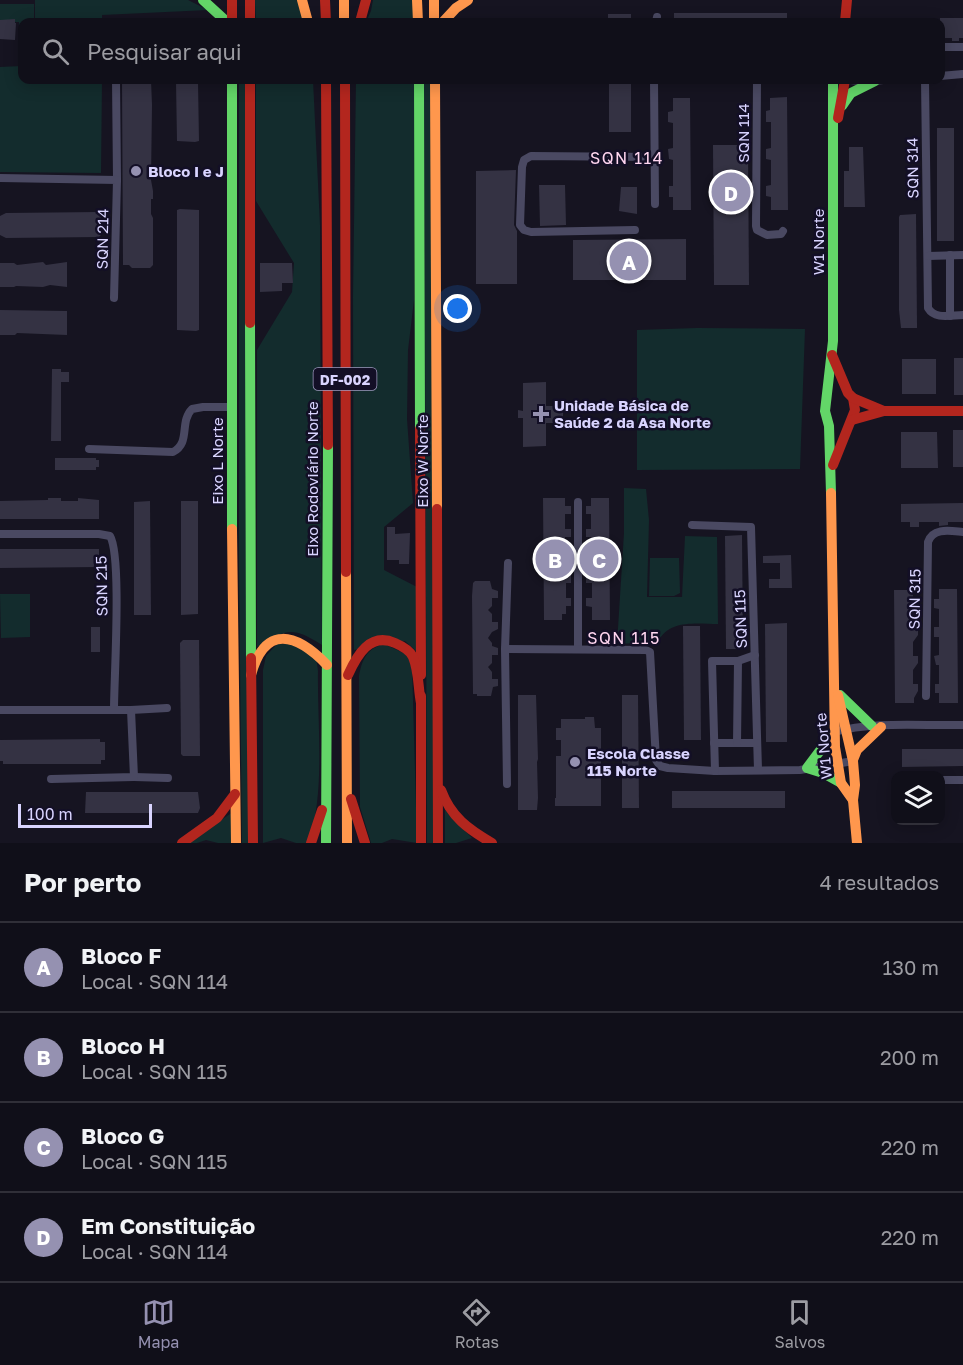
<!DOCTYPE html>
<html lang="pt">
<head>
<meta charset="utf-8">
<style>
  body { margin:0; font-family:"Golos Text",sans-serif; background:#191822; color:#f1f3f6 }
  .controls { position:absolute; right:18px; bottom:18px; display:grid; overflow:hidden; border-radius:12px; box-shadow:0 3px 15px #0003 }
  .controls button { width:54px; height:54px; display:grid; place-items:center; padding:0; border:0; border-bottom:2px solid #302f38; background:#100f19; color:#f1f3f6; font:30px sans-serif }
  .scale { position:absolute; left:18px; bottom:15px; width:134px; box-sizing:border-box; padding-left:6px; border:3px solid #d9d4ff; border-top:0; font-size:16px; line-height:21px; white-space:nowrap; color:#d9d4ff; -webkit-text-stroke:4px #130f26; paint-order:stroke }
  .you { position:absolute; left:458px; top:309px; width:21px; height:21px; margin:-15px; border:4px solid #fff; border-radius:50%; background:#1a73e8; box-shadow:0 0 0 9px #1a73e833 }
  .badge { display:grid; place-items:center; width:39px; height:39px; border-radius:50%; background:#9591b1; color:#fff; font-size:20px; font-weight:700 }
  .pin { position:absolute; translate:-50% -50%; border:3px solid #fff; box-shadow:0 2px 6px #0006 }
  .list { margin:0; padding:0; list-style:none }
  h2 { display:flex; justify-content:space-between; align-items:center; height:78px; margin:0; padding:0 24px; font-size:26px }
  h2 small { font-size:20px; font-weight:400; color:#9c9ca2 }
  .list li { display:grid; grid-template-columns:39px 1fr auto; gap:18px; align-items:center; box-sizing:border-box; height:90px; padding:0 24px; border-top:2px solid #302f38 }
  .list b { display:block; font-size:22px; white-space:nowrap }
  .list p { margin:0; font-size:20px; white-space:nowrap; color:#9c9ca2 }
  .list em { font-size:20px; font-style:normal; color:#9c9ca2 }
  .icon { flex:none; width:33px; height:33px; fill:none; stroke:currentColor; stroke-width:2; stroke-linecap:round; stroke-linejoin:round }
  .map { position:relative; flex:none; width:963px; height:843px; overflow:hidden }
  .search { position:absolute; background:#100f19; box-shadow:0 3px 15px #0003; left:18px; right:18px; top:18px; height:66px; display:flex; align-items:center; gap:15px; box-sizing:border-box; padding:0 21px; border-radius:12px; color:#9c9ca2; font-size:22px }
  .sheet { height:438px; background:#100f19 }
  nav { display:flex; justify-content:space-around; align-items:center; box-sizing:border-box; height:84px; border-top:2px solid #302f38; background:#100f19; font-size:16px; color:#9c9ca2 }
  nav a { display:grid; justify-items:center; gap:3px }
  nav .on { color:#9591b1 }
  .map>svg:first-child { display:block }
</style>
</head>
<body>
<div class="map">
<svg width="963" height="843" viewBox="0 0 963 843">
  <rect width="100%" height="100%" fill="#161421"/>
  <g fill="#132c2d">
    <polygon points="35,0 188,0 208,10 102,15 102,22 35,22"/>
    <polygon points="255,0 300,0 305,22 256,22"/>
    <polygon points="373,0 414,0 414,22 366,22 371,11"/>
    <polygon points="0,4 34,4 34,22 22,22 22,50 19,51 19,22 0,22"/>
    <polygon points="22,66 22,80 102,80 101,173 0,172 0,67"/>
    <polygon points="239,80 246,80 249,843 242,843 239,570"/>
    <path d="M256 80H313L320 225 322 645C291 625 286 630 257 647V350L292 292 294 263 256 201Z"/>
    <polygon points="356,80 414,80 414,300 408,350 407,419 413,503 384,527 384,570 417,587 416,651 405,641 354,650 353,297"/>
    <polygon points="424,80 431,80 434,843 427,843"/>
    <polygon points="697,328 805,329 800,469 637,470 637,330"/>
    <path d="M624 488 646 489 649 520 647 597H682L685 536 717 537 718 624C697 624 669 619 658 642L617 644 624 533Z"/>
    <polygon points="650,558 679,558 680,593 674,596 649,596"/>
    <polygon points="0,594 30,594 30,637 1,638"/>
    <path d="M277 644H297L316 657 318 671C317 725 326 793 308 843H296L281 838 263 843V670L266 656Z"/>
    <path d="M384 644 406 654 412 665 417 843 392 839 382 843H371L360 807 359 676C362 660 366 649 384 644Z"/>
    <polygon points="445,810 472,838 456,843 445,843"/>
    <polygon points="233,812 233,843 218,843 206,840 197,843 187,843"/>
  </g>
  <g fill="#343243">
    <rect x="674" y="13" width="113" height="9"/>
    <rect x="608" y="14" width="23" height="8"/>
    <polygon points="940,18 963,18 963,38 959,38 959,41 952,41 952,38 940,38"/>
    <polygon points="15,19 15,23 16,23 15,40 0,39 0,20"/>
    <polygon points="122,80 151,80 152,105 151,180 153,191 153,199 151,199 151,214 153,218 153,265 150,268 132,268 129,265 123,265"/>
    <polygon points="180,80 195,80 195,82 198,82 199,141 195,142 177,141 176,82 180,82"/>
    <rect x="609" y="80" width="22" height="52"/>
    <polygon points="787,97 788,210 771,210 771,197 766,196 766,186 771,185 771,160 766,159 766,149 771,148 771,122 766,122 766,111 770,110 770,98"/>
    <polygon points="673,98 690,98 691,210 673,210 673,197 669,197 669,186 673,186 673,160 669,159 668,149 673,148 673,123 668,122 668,112 673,111"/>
    <rect x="937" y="128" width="17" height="113"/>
    <polygon points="713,145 748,145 749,285 714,285"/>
    <polygon points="849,147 863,147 865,207 844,207 844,171 849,171"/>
    <polygon points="516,170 514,225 517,231 517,284 476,284 476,171"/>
    <polygon points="539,185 565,185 566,225 540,226"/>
    <polygon points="621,187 637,187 637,214 619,211"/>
    <polygon points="180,209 199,210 199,330 196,331 177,330 177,210"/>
    <polygon points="99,212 102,215 102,234 99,237 6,238 0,235 0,216 6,213"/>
    <polygon points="916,214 917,326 917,328 901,328 899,310 899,217 900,215"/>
    <polygon points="686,239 686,280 573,280 573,240"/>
    <polygon points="43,262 46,265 67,262 67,287 50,285 43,287 16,286 14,287 0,287 0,263 14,263 17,265"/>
    <polygon points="260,263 292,263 293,283 282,283 282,291 260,292"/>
    <polygon points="0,310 67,311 67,335 17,333 15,335 0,335"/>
    <rect x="954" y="358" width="9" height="37"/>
    <rect x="902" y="359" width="34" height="35"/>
    <polygon points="52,369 61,369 61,372 69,372 69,382 61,382 61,441 51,441"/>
    <polygon points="546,382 546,406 563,406 563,423 546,423 546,446 523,447 523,418 518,418 518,410 523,411 523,383"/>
    <rect x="953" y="430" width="10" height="37"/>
    <polygon points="901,432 937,432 938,468 901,468"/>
    <polygon points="55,458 96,458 96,460 99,460 99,467 96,467 96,470 55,470"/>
    <polygon points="48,498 61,498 61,501 78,501 78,498 99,500 99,519 0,519 0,501 48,500"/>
    <polygon points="543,498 565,498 565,506 571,506 571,514 565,514 565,529 571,529 571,537 565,537 565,552 571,552 571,560 565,560 565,575 571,575 571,583 566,583 566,598 571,598 571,606 566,606 566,614 562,614 562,620 544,620"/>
    <polygon points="591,498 609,498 610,620 592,620 592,607 586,606 586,598 592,598 592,583 586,583 586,575 592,575 591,560 586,560 586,552 591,552 591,537 586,537 586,529 591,529 591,514 586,514 586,506 591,506"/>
    <polygon points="150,501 151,615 134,615 134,502"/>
    <polygon points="181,501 198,501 198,614 181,615"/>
    <polygon points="963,503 963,522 948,522 948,525 939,526 939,522 919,522 919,527 910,527 910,522 901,522 901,504"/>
    <polygon points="387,527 395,527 395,534 410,533 409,564 399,564 399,560 387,560"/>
    <polygon points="742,535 743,649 726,649 725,536"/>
    <polygon points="0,549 99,549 99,567 0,568"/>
    <polygon points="791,555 792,588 769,588 769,579 780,579 780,563 763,563 763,556"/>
    <polygon points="475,581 490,581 492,589 498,591 498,598 492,598 492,606 488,610 492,614 492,622 498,622 498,629 492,632 488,638 492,643 492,646 498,648 498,655 492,655 492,663 488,667 492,672 492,679 498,679 498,686 493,687 491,696 477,696 477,694 473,694 472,596 473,583"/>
    <polygon points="939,589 957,589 958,703 939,703 939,693 935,693 935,684 939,684 939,665 936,665 934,656 939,655 939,637 934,637 934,627 939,627 939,609 934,608 934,599 939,599"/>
    <polygon points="894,590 913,590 913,599 918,599 917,607 913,614 913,627 918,627 918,635 913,642 913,656 918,656 918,663 913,670 913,684 918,684 918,691 914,698 914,703 895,703"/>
    <polygon points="787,623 787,742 766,742 765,624"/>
    <polygon points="683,626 700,626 701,740 684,740"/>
    <rect x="91" y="627" width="9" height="25"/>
    <polygon points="183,640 199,640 200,756 183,756 181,754 180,643"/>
    <polygon points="518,695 536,695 538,759 537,762 538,798 537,810 518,810"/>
    <polygon points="622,695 638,695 639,808 622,808"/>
    <polygon points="585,717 594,717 595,728 601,728 601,806 555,806 555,798 556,798 556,756 561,756 561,740 556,740 556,728 561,728 561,719 585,719"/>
    <polygon points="100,739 100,742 105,742 105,760 101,760 101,764 3,764 3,761 0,761 0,740"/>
    <polygon points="902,749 963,749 963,766 902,767"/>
    <rect x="672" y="791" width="113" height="17"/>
    <polygon points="86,792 198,792 200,808 198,813 85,813"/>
  </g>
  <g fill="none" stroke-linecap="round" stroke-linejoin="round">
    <g stroke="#4a4962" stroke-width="8">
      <polyline points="656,22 657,17"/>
      <polyline points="940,47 963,47"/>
      <polyline points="940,76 963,74"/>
      <polyline points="116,80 117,180"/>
      <polyline points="654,80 655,204"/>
      <polyline points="757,80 756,226 757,230 767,235 781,234 783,231"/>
      <polyline points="850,80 868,82 883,80"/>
      <path d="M925 80 928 308C935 320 951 315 963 315"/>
      <polyline points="0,178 117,180 114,298"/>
      <polyline points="635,230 531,232 524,230 520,225 522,167 524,160 531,156 655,157"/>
      <polyline points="950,255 950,316"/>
      <polyline points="928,256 963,255"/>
      <path d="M89 449 173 452C191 443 179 422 192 409L203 407H232"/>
      <polyline points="578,502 578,649"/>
      <polyline points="692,525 751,527 758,770"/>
      <path d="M0 534H99L110 536C122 556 114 678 114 709"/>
      <polyline points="505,649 646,650 650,652 656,760 660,766 668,768 715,771 800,770 853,761"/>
      <path d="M926 696 928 542C933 527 951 531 963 532"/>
      <polyline points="0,710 131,710 167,708"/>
      <path d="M834 732C874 721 922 726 963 725"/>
      <polyline points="714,743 757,743"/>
      <polyline points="737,743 738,661"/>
      <polyline points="715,771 712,661 738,661 755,655"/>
      <polyline points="134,777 168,778"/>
      <polyline points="51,779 134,777 131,710"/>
      <polyline points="940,780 963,780"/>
      <polyline points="507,784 505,649 508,563"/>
    </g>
    <g stroke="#63d668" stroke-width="10">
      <polyline points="203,0 227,22"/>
      <polyline points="232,80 232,529"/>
      <polyline points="419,80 420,429"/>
      <polyline points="842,106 851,93 875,81"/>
      <polyline points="250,323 251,658"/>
      <polyline points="831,493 829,426 825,411 833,341 833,80"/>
      <polyline points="840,695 872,726"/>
      <polyline points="834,732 807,768 823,773 841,783"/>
      <polyline points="326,843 328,445"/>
    </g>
    <g stroke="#ff974d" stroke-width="10">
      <polyline points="302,0 308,22"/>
      <polyline points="344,0 344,22"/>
      <polyline points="417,0 418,22"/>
      <polyline points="434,0 434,22"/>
      <polyline points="443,22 456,8 468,0"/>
      <polyline points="435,80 437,509"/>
      <polyline points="831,493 835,747 841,783 853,800"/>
      <polyline points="232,529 236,843"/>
      <polyline points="346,572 347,843"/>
      <path d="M251 675C265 624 296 633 327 665"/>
      <polyline points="838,695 853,761 855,785 853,800 857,843"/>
      <polyline points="853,760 857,750 881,727"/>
    </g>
    <g stroke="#b3261e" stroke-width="10">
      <polyline points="232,0 232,22"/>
      <polyline points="250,0 250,22"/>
      <polyline points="325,0 326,22"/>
      <polyline points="360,22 366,0"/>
      <polyline points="845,22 847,0"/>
      <polyline points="250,80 250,323"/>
      <polyline points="326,80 328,445"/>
      <polyline points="345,80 346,572"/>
      <polyline points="838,118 845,80"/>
      <polyline points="832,355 848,393 853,398 855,410 833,465"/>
      <polyline points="853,398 884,411"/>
      <polyline points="852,420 884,411 963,411"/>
      <polyline points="420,429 421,675"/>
      <polyline points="437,509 438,843"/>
      <polyline points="251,658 253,843"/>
      <path d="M348 675C357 655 370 632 395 643 402 646 410 650 413 657 419 671 418 688 421 703"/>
      <polyline points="421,696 421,843"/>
      <path d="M441 790C451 817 468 829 492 843"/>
      <polyline points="351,799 365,843"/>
      <polyline points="182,843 217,818 235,794"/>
      <polyline points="311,843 322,810"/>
    </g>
  </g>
  <g fill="#9591b1" stroke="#130f26" stroke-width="2">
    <circle cx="136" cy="171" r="6"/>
    <path d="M538 405h6v6h6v6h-6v6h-6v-6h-6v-6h6z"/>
    <circle cx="575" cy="762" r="6"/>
  </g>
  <g text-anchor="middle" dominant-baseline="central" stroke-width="5" stroke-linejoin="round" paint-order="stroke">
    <rect fill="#130f26" stroke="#9e99be" stroke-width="1.5" x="313.5" y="368" width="63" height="22" rx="4.5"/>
    <g font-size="14" font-weight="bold" fill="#d9d4ff">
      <text x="345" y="379">DF-002</text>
    </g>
    <g font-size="15" fill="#d9d4ff" stroke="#130f26">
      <text transform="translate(743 133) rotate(-90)">SQN 114</text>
      <text transform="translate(912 168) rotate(-91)">SQN 314</text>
      <text transform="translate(102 239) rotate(-89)">SQN 214</text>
      <text transform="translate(818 242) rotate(-90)">W1 Norte</text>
      <text transform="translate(217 461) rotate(-90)">Eixo L Norte</text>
      <text transform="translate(422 461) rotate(-90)">Eixo W Norte</text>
      <text transform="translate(312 479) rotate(-90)">Eixo Rodoviário Norte</text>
      <text transform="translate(101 586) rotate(-91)">SQN 215</text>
      <text transform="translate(914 599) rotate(-89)">SQN 315</text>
      <text transform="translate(740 619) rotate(-92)">SQN 115</text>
      <text transform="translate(823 746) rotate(-95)">W1 Norte</text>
    </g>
    <g font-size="15" font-weight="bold" fill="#d9d4ff" stroke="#130f26" text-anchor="start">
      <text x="148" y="171">Bloco I e J</text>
      <text x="554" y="405">Unidade Básica de<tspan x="554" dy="17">Saúde 2 da Asa Norte</tspan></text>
      <text x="587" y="753">Escola Classe<tspan x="587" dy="17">115 Norte</tspan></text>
    </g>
    <g font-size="16" letter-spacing="1.5" fill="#ffd6f0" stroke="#130f26">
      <text x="627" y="158">SQN 114</text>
      <text x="624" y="638">SQN 115</text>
    </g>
  </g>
</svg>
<div class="controls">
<button><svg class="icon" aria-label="layers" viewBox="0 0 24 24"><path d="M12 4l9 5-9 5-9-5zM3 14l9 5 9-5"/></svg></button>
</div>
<div class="scale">100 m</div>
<div class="you"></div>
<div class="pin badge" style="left:629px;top:261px">A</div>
<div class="pin badge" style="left:555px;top:559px">B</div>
<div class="pin badge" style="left:599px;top:559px">C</div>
<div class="pin badge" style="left:731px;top:192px">D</div>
<div class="search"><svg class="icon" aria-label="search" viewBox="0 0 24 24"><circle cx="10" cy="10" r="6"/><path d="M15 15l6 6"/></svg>Pesquisar aqui</div>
</div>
<section class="sheet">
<h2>Por perto<small>4 resultados</small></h2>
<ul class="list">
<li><span class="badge">A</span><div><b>Bloco F</b><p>Local · SQN 114</p></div><em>130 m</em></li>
<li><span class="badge">B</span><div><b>Bloco H</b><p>Local · SQN 115</p></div><em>200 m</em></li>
<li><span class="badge">C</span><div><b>Bloco G</b><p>Local · SQN 115</p></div><em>220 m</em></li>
<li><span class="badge">D</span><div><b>Em Constituição</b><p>Local · SQN 114</p></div><em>220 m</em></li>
</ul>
</section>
<nav>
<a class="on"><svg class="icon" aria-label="map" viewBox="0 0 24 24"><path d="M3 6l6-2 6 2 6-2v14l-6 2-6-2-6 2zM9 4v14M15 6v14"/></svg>Mapa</a>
<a><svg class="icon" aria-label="directions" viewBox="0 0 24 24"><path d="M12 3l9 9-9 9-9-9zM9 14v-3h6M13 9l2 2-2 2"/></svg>Rotas</a>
<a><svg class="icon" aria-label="saved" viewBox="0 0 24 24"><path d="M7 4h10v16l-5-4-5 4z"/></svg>Salvos</a>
</nav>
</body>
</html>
